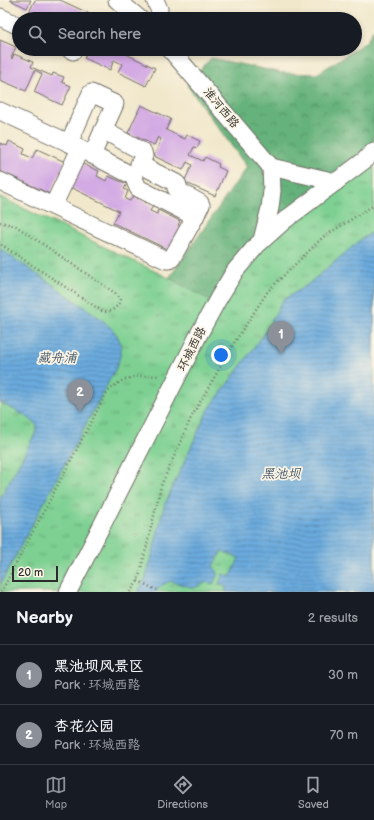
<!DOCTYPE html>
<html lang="en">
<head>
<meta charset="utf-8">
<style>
  body { margin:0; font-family:"Balsamiq Sans","LXGW WenKai TC",sans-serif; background:#242831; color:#f1f3f6 }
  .scale { position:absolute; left:12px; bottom:10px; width:46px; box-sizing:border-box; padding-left:4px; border:2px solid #2b2b2b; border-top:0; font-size:11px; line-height:14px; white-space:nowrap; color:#2b2b2b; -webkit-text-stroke:3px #fcf5e5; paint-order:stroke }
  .you { position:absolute; left:221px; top:355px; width:14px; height:14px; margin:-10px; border:3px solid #fff; border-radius:50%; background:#1a73e8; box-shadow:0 0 0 6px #1a73e833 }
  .badge { display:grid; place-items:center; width:26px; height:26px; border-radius:50%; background:#8c9099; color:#fff; font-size:13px; font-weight:700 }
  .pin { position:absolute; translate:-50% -33px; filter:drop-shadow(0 1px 2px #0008) }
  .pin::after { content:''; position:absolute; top:21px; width:14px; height:12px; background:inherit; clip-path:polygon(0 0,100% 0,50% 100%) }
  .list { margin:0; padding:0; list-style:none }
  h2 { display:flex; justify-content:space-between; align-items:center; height:52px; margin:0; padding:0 16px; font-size:17px }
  h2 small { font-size:13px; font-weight:400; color:#9ea1a6 }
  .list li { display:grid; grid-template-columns:26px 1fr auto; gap:12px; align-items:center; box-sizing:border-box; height:60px; padding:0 16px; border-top:1px solid #363941 }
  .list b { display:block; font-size:15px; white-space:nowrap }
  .list p { margin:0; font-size:13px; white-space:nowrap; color:#9ea1a6 }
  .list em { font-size:13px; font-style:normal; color:#9ea1a6 }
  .icon { flex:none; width:22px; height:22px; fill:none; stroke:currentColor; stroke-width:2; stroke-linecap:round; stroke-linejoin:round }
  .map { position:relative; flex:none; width:374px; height:592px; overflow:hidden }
  .search { position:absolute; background:#171b24; box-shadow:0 2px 6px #0003; left:12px; right:12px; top:12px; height:44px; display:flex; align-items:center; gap:10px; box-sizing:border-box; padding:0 14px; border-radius:22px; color:#9ea1a6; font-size:15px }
  .sheet { height:172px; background:#171b24 }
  nav { display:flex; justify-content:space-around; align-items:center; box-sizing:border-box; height:56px; border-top:1px solid #363941; background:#171b24; font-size:11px; color:#9ea1a6 }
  nav a { display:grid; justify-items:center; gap:2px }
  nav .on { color:#8c9099 }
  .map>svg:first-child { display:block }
</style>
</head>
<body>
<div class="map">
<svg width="374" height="592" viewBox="0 0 374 592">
  <defs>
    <pattern id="forest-crowns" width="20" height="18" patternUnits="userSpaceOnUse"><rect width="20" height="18" fill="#66b27c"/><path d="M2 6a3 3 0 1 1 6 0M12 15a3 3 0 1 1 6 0" fill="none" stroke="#549166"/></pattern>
    <pattern id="park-tufts" width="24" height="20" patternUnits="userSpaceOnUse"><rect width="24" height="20" fill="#7dd092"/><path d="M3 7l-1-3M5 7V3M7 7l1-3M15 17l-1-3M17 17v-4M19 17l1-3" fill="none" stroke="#67a977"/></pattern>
    <pattern id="water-rules" width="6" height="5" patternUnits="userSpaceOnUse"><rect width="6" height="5" fill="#6aaadd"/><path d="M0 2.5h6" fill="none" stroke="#578bb3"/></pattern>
  </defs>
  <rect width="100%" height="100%" fill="#fcf5e5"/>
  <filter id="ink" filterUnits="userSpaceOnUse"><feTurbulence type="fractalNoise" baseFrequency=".025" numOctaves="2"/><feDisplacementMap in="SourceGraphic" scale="8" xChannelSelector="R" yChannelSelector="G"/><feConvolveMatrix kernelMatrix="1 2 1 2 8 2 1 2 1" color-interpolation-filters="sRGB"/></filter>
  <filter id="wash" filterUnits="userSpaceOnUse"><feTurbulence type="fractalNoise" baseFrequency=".012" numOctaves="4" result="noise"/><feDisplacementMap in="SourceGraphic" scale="16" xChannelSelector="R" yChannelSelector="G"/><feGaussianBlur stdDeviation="0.9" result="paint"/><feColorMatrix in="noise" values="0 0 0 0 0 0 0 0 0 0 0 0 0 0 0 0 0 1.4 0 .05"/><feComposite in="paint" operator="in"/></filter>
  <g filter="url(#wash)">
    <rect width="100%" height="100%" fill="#f1e8cc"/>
    <polygon fill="url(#forest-crowns)" stroke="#486e54" points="374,29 374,151 215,303 169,278 247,167 187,85 211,58 282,73 317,74 366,42"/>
    <polygon fill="url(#park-tufts)" stroke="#547e5e" points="374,151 374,592 0,592 0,197 169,278 215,303 235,271"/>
    <g fill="url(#water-rules)" stroke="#4a6a84">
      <path d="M374 231V592H226L225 585 219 584 223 574 231 576 239 558 222 551 213 566 218 573 213 584 207 582 194 588C186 585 178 584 171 581 165 583 159 586 156 592H138L145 580 151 560 164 506 207 412 264 334 283 300 307 285 363 238Z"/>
      <path d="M0 249C26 267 53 284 78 303 90 311 116 327 120 342 123 350 119 360 116 368L0 585V498L35 434 37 426C32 417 9 408 0 402Z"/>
    </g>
    <g id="blocks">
      <g fill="#d3aae4">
        <polygon points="10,0 31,0 27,8"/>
        <polygon points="35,0 60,0 97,17 96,19 33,19 27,16"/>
        <polygon points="0,40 16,47 11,58 12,59 14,54 33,62 31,67 52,76 53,73 64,77 62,82 71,86 62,105 34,92 42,74 35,70 26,91 0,80 0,75 1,72 0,71"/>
        <polygon points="89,49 129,49 126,54 155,68 146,86 118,72 122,64 114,60 110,70 84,58"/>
        <polygon points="141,105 171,119 166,130 185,139 187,135 200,141 197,148 194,147 190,155 203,161 205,157 219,164 218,167 226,171 215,196 184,182 192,165 187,162 183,170 154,156 161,139 158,137 154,145 128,133"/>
        <polygon points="9,141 25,149 23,154 32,158 37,149 65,162 50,194 0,171 0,143 7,146"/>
        <polygon points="83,164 99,171 97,176 106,181 108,176 127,184 124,189 128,191 125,199 130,201 133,196 153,206 150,211 157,214 158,210 180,221 178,225 182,227 171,251 113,223 119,211 66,185 75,166 80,169"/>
      </g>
    </g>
  </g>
  <g filter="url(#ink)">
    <use href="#blocks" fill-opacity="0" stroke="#706d63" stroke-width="1"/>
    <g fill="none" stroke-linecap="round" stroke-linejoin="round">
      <defs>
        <g id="minor">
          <polyline points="117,0 140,19"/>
          <polyline points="155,0 159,9"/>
          <polyline points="0,17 19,26"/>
          <polyline points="69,49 73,51"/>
          <polyline points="170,49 271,167"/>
          <polyline points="0,111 69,143 133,176 138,188 195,217 200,206 201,205 200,203 177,190 176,188 178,185 176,183 139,164 144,156 143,152 103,130"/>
          <polyline points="69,143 91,93 115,104 92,155"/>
          <polyline points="271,167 336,182"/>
          <polyline points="0,181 166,260 170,260 172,258 195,217"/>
          <polyline points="53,206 80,149"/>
          <polyline points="262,240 270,208 272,191 271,167"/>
          <polyline points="68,592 200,332 218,299 235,271 257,245 285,220 365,160 374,151"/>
        </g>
      </defs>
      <use href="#minor" stroke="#706d63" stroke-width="19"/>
      <g stroke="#706d63" stroke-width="2.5" stroke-dasharray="1 3" stroke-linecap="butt">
        <path d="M0 222 16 226 115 293 120 299C119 307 110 314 102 311L0 244"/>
        <polyline points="138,581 157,590"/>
        <path d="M1 592 105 396C119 376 138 375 161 376"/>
        <polyline points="130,592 138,581 146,549 161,486 191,418 234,343 268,291 323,237 374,205"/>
      </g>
      <use href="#minor" stroke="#fff" stroke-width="17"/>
    </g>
  </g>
  <g text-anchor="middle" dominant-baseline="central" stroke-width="3.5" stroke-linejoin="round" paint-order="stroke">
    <g font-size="12" fill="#2b2b2b" stroke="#fcf5e5">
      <text transform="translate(221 108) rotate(50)">淮河西路</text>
      <text transform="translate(192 349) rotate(-63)">环城西路</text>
    </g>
    <g font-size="13" font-style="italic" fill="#415769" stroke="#fcf5e5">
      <text x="57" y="358">藏舟浦</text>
      <text x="281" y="474">黑池坝</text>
    </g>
  </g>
</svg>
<div class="scale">20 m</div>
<div class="you"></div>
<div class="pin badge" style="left:281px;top:354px">1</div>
<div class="pin badge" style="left:80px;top:412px">2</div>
<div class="search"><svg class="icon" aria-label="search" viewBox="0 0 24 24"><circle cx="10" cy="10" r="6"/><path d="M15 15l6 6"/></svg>Search here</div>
</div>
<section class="sheet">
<h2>Nearby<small>2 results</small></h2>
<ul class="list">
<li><span class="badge">1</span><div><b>黑池坝风景区</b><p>Park · 环城西路</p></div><em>30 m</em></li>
<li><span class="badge">2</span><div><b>杏花公园</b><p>Park · 环城西路</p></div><em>70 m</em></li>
</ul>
</section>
<nav>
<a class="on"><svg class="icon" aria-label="map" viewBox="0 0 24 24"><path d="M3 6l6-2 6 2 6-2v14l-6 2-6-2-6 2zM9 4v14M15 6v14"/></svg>Map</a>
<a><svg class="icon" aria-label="directions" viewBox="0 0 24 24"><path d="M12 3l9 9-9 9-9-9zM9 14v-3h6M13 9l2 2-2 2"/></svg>Directions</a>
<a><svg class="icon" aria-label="saved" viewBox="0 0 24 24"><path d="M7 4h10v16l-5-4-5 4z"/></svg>Saved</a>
</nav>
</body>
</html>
